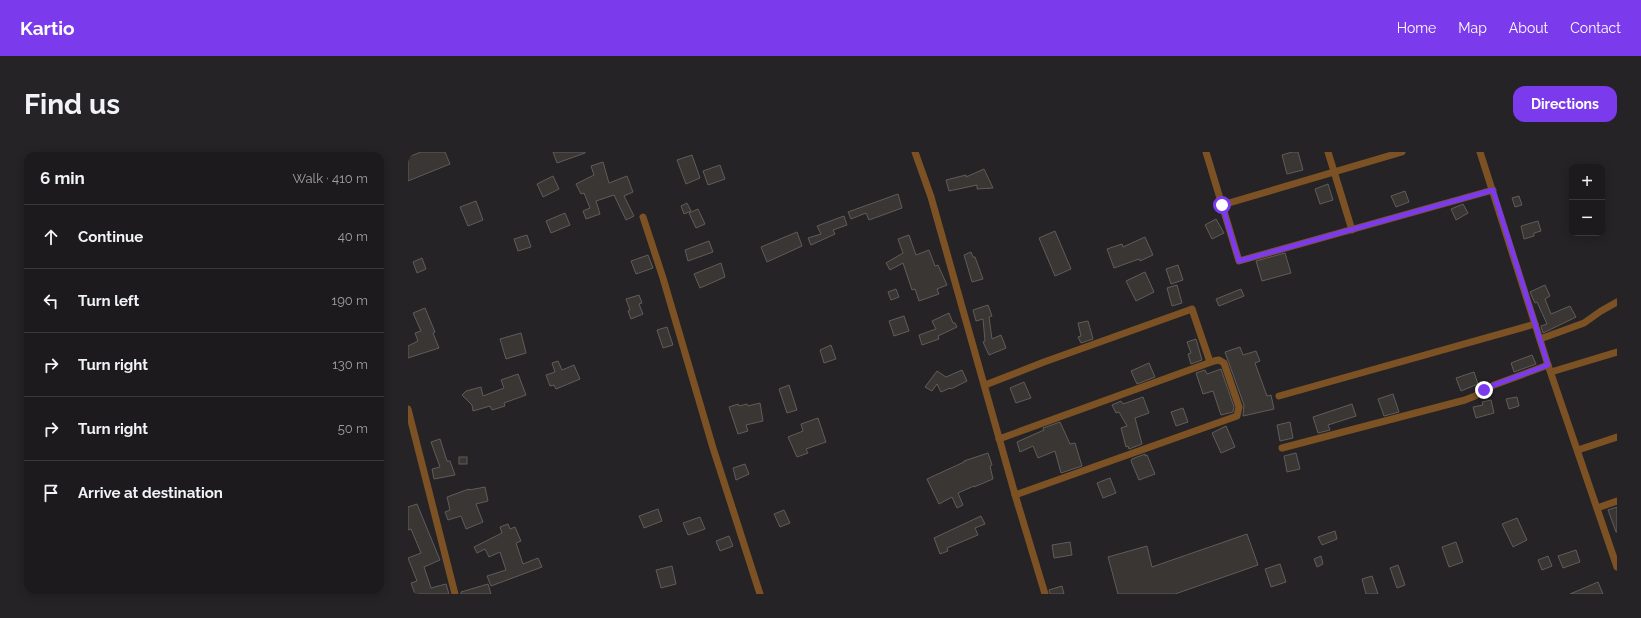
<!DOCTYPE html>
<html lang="en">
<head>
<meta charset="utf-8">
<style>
  body { margin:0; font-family:Raleway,sans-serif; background:#252325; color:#f1f3f6 }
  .controls { position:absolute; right:12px; top:12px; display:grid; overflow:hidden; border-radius:8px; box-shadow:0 2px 10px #0003 }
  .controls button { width:36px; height:36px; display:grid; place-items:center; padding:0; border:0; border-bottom:1px solid #3a383b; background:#1c1a1c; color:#f1f3f6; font:20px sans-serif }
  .stop { position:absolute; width:12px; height:12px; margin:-9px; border:3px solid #7c3aed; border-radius:50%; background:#fff }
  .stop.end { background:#7c3aed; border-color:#fff; box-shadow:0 1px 4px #0008 }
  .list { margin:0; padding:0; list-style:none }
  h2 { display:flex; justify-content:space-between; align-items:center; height:52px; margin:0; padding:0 16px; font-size:17px }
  h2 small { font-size:13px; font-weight:400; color:#a0a1a3 }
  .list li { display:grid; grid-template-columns:26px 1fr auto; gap:12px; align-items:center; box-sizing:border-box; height:64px; padding:0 16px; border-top:1px solid #3a383b }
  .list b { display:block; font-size:15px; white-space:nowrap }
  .list em { font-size:13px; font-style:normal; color:#a0a1a3 }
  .icon { flex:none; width:22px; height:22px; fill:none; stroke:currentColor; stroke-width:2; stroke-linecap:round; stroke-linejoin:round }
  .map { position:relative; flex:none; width:1209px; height:442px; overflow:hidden; border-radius:12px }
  header { display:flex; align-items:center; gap:24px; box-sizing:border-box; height:56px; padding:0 20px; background:#7c3aed; color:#fff }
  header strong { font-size:19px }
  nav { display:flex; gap:22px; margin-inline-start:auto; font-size:14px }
  .intro { display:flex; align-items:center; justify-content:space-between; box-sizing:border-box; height:96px; padding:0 24px }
  h1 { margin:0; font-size:28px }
  .button { padding:10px 18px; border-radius:12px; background:#7c3aed; color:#fff; font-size:14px; font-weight:700 }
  main { display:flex; gap:24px; padding:0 24px }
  aside { flex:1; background:#1c1a1c; border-radius:12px; box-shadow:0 2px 10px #0003 }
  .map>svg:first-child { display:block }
</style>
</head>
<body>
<header>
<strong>Kartio</strong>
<nav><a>Home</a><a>Map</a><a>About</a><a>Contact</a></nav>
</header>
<div class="intro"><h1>Find us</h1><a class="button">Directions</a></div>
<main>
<aside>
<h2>6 min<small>Walk · 410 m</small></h2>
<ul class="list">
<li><svg class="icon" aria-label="ahead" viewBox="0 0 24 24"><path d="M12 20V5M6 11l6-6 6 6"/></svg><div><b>Continue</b></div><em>40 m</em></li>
<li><svg class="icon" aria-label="left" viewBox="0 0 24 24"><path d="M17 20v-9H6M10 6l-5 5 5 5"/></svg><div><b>Turn left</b></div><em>190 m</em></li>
<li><svg class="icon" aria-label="right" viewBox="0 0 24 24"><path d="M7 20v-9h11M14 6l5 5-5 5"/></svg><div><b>Turn right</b></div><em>130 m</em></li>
<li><svg class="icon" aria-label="right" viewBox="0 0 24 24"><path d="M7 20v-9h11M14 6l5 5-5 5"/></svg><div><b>Turn right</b></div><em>50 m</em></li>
<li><svg class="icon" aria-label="arrive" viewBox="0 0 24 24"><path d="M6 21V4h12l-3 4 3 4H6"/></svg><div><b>Arrive at destination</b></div></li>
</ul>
</aside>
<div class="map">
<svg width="1209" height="442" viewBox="0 0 1209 442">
  <rect width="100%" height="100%" fill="#252325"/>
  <g fill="#393634" stroke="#605c5a">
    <polygon points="13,0 37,0 42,12 0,29 0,5"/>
    <polygon points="145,0 177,0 177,1 149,11"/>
    <polygon points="884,0 890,0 895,18 879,22 874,3"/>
    <polygon points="284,3 292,26 278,32 269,8"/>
    <polygon points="195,10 201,31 219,24 225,40 216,44 226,64 218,68 206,43 188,49 192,62 178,67 175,59 182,56 176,41 173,42 168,32 186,23 183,14"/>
    <polygon points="312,13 317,27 300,33 295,19"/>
    <polygon points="576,17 585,36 569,37 569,33 541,39 538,28 558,23 558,25"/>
    <polygon points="145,24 151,37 135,45 129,32"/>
    <polygon points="920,32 925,48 912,52 907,37"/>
    <polygon points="997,39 1001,50 988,55 983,44"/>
    <polygon points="490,42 494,56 461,68 458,61 443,67 440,60"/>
    <polygon points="1111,44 1114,53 1107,55 1104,46"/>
    <polygon points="68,49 75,68 60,74 52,55"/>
    <polygon points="279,51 283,59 276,62 273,54"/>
    <polygon points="1055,52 1060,61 1048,68 1043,57"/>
    <polygon points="290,57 297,72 288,76 281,61"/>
    <polygon points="157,61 162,73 143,81 138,69"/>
    <polygon points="436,64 439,73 425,78 427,82 403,93 400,86 413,82 409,74"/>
    <polygon points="808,67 816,81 804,87 797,73"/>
    <polygon points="1130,69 1133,79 1126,81 1126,84 1116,87 1113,74"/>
    <polygon points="647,79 663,117 647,124 631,86"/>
    <polygon points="389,80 394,94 359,110 353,95"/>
    <polygon points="119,83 123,95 110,99 106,87"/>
    <polygon points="501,83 508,103 521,98 527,114 530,113 539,133 529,137 531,142 511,149 507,137 504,138 495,111 482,118 478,111 495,101 490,87"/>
    <polygon points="737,85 745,103 732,109 731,107 706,116 699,97 714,92 715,95"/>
    <polygon points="301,89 305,100 280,109 277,98"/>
    <polygon points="563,100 565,105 567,105 575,127 564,130 556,103"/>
    <polygon points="877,101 883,121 854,129 848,109"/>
    <polygon points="240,103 245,116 228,122 223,109"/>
    <polygon points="14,106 18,117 9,121 5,110"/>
    <polygon points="313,111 317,125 292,136 286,122"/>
    <polygon points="770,113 775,128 763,132 758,117"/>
    <polygon points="737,120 746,140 728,149 718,129"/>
    <polygon points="769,133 774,151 764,154 759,136"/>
    <polygon points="1137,133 1142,144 1137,147 1143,162 1162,154 1168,165 1135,181 1133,174 1139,172 1129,150 1127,151 1122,140"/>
    <polygon points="488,137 491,145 483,148 480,140"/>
    <polygon points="833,137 836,144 811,154 808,147"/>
    <polygon points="231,143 234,151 231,152 235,162 223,167 220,159 222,158 218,147"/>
    <polygon points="580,153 584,164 581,165 584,187 593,183 598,196 581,203 575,190 577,189 575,167 568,169 565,158"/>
    <polygon points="17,156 27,180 25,181 31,196 0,206 0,194 10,189 7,181 13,179 5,161"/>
    <polygon points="541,161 545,171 547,171 549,175 530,184 531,187 514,193 511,183 528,177 524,169"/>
    <polygon points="496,164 501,179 486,184 481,169"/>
    <polygon points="680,169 685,187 673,191 670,185 673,184 670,171"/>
    <polygon points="259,175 265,193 255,196 249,178"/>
    <polygon points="113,181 118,201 98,207 92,187"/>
    <polygon points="788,187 794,208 783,212 780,202 783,201 779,190"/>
    <polygon points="423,193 428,207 416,211 412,198"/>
    <polygon points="832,195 835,203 848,199 852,209 847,211 859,244 863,243 866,257 835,264 836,253 817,200"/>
    <polygon points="1124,203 1128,212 1106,220 1103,211"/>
    <polygon points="150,209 154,218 166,213 172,227 148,237 146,233 142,234 138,223 147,220 144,211"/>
    <polygon points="741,211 747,225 729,232 723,219"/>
    <polygon points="813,217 826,255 825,260 813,263 805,239 795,242 788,221 797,218 799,222"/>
    <polygon points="554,218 559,229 543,237 542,236 533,240 529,232 524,239 517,235 529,219 538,225"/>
    <polygon points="1066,220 1070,232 1053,239 1048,226"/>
    <polygon points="110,222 118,243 96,251 97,254 84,258 82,254 65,259 64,253 54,243 58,239 73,235 75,244 96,236 93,228"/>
    <polygon points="616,230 623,246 608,251 602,236"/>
    <polygon points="381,233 389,258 379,261 371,237"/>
    <polygon points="985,242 991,260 976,264 970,247"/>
    <polygon points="735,245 741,261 727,266 734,292 721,297 720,294 718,295 713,276 719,274 711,260 708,261 704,253 713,249 715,252"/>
    <polygon points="1109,245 1111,254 1101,257 1098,247"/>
    <polygon points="1083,248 1086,261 1068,266 1065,255 1075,253 1074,250"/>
    <polygon points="352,251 355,269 338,273 340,279 330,282 321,255 330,252 331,254 339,252 340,254"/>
    <polygon points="944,252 948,264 920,273 922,278 910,281 905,265"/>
    <polygon points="775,256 780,270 768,274 763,260"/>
    <polygon points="410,266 418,290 398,297 400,301 389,305 380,285 395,279 393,272"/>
    <polygon points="652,270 662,292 667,291 674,314 653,321 647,299 630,306 625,294 612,300 609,290 636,278 635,276"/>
    <polygon points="882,270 885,286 872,289 869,273"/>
    <polygon points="818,274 827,295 813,301 804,281"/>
    <polygon points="32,287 39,309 42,309 47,323 26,327 24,317 32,315 23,290"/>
    <polygon points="580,301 584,313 582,314 585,327 566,335 566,334 550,341 555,353 549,356 544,345 531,352 519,327 556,310 556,309"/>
    <polygon points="888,301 892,317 879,320 876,304"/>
    <polygon points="737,302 737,304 739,303 747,322 731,328 723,309 724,307"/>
    <rect x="51" y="305" width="8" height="7"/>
    <polygon points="337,312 341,322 328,328 325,316"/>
    <polygon points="702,326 708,341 695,346 689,331"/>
    <polygon points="77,335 80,349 68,352 75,370 58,377 53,364 40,368 37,360 42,358 39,345 61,337 61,338"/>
    <polygon points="9,352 32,408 16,415 23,436 38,432 41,442 7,442 3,431 9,429 0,406 13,401 3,377 0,378 0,355"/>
    <polygon points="1209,355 1209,380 1208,380 1200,358"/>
    <polygon points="250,357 254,369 236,376 231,364"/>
    <polygon points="376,358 382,371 372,375 366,362"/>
    <polygon points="573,364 577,372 567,376 570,383 539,396 540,399 532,402 526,386"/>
    <polygon points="292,365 297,377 280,383 275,371"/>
    <polygon points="1109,366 1119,388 1105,395 1094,372"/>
    <polygon points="100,372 102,377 107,375 113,389 108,391 115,412 130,406 134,415 83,434 79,424 98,418 92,400 81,405 77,397 69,401 66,395 94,381 92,375"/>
    <polygon points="927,379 929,387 914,393 910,385"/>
    <polygon points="839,382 850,413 767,442 710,442 700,405 739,394 744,415"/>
    <polygon points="321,384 325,394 312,399 308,389"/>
    <polygon points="662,390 664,403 646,406 644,393"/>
    <polygon points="1048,390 1055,410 1041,415 1034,395"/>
    <polygon points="1168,398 1172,410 1155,416 1150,404"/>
    <polygon points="913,404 915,412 909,415 906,407"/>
    <polygon points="1140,404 1144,414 1134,418 1130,408"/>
    <polygon points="872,412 878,430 863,435 857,417"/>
    <polygon points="990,413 997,433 989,436 982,416"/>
    <polygon points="264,414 268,432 253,436 248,418"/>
    <polygon points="964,424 970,442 958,442 954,427"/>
    <polygon points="1190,430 1195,442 1162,442"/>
    <polygon points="80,432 83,442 53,442 53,440"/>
    <polygon points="654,434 656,442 642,442 641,438"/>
  </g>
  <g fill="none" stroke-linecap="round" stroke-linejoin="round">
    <g stroke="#7c5224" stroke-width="7">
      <polyline points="507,0 523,45 608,346 637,442"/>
      <polyline points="798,0 831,109 1085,38"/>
      <polyline points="920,0 944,78"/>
      <polyline points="1072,0 1140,213 1209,415"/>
      <polyline points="814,53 994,0"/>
      <polyline points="235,65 255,126 305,296 352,442"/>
      <polyline points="1132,187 1176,171 1193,159 1209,150"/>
      <polyline points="1143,220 1209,200"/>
      <polyline points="577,233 636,210 784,157 802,210"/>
      <polyline points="871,244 1127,172"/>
      <polyline points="0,257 47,442"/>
      <polyline points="591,287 806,209 811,208 816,211 831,255 829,264 607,343"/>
      <polyline points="874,296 1057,248 1067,244 1086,233 1140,213"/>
      <polyline points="1170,298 1209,285"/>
      <polyline points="1189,356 1209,349"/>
    </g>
  </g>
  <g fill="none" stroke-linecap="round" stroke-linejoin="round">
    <polyline stroke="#7c3aed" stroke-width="5" points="814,53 831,109 1085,38 1140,213 1086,233 1076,238"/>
  </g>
</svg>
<div class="controls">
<button>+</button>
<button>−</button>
</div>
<div class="stop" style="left:814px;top:53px"></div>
<div class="stop end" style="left:1076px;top:238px"></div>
</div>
</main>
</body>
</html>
